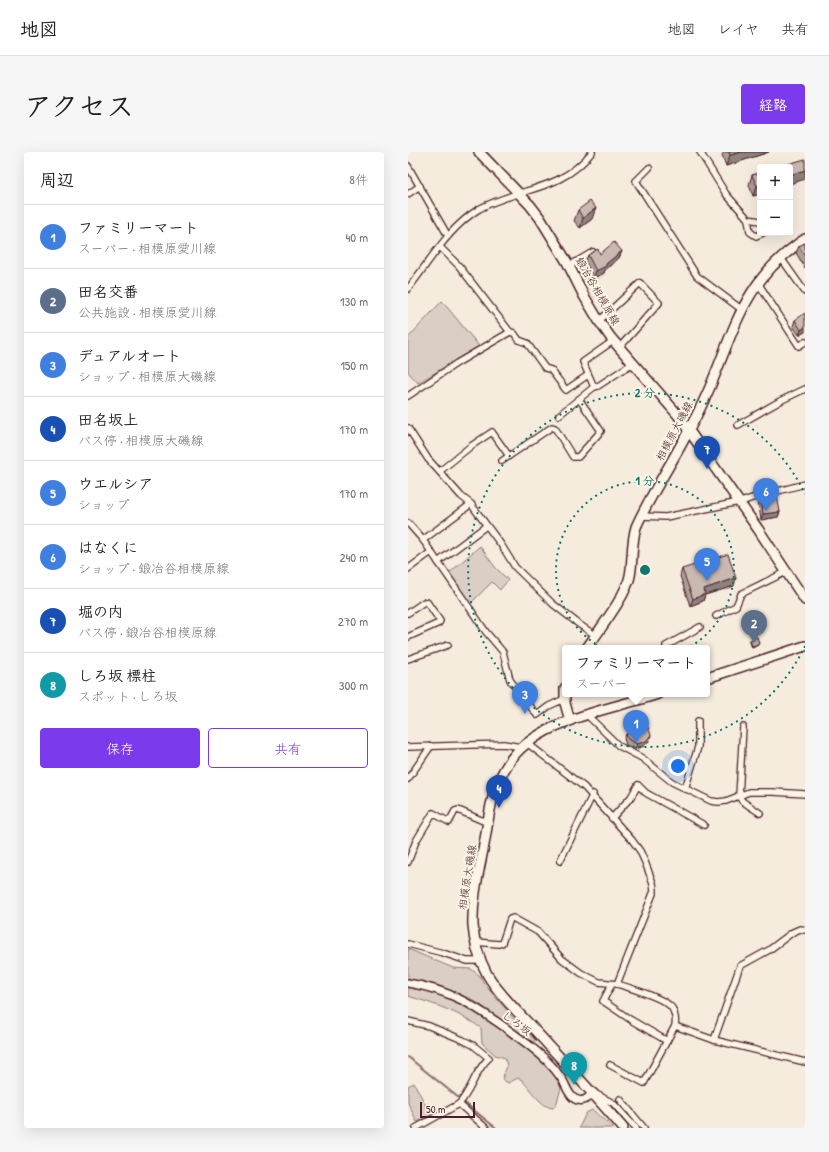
<!DOCTYPE html>
<html lang="ja">
<head>
<meta charset="utf-8">
<style>
  body { margin:0; font-family:"Patrick Hand","Klee One",sans-serif; background:#f6f6f6; color:#202124 }
  .controls { position:absolute; right:12px; top:12px; display:grid; overflow:hidden; border-radius:4px; box-shadow:0 4px 16px #0002 }
  .controls button { width:36px; height:36px; display:grid; place-items:center; padding:0; border:0; border-bottom:1px solid #e0e0e0; background:#fff; color:#202124; font:20px sans-serif }
  .scale { position:absolute; left:12px; bottom:10px; width:55px; box-sizing:border-box; padding-left:4px; border:2px solid #4a1f2b; border-top:0; font-size:11px; line-height:14px; white-space:nowrap; color:#4a1f2b; -webkit-text-stroke:3px #fcf5e5; paint-order:stroke }
  .you { position:absolute; left:270px; top:614px; width:14px; height:14px; margin:-10px; border:3px solid #fff; border-radius:50%; background:#1a73e8; box-shadow:0 0 0 6px #1a73e833 }
  .badge { display:grid; place-items:center; width:26px; height:26px; border-radius:50%; background:#7c3aed; color:#fff; font-size:13px; font-weight:700 }
  .pin { position:absolute; translate:-50% -33px; filter:drop-shadow(0 1px 2px #0008) }
  .pin::after { content:''; position:absolute; top:21px; width:14px; height:12px; background:inherit; clip-path:polygon(0 0,100% 0,50% 100%) }
  .popup { position:absolute; left:154px; top:493px; width:148px; height:52px; box-sizing:border-box; display:grid; place-content:center; border-radius:4px; background:#fff; filter:drop-shadow(0 1px 3px #0005); font-size:13px; white-space:nowrap; color:#757577 }
  .popup b { font-size:15px; color:#202124 }
  .popup::after { content:''; position:absolute; left:50%; top:100%; margin-left:-8px; border:8px solid transparent; border-top-color:#fff }
  .list { margin:0; padding:0; list-style:none }
  h2 { display:flex; justify-content:space-between; align-items:center; height:52px; margin:0; padding:0 16px; font-size:17px }
  h2 small { font-size:13px; font-weight:400; color:#757577 }
  .list li { display:grid; grid-template-columns:26px 1fr auto; gap:12px; align-items:center; box-sizing:border-box; height:64px; padding:0 16px; border-top:1px solid #e0e0e0 }
  .list b { display:block; font-size:15px; white-space:nowrap }
  .list p { margin:0; font-size:13px; white-space:nowrap; color:#757577 }
  .list em { font-size:13px; font-style:normal; color:#757577 }
  .actions { display:flex; gap:8px; padding:12px 16px }
  .actions a { flex:1; padding:9px 0; border:1px solid #7c3aed; border-radius:4px; text-align:center; font-size:14px; color:#7c3aed }
  .actions .main { background:#7c3aed; color:#fff }
  .map { position:relative; flex:none; width:397px; height:976px; overflow:hidden; border-radius:4px }
  header { display:flex; align-items:center; gap:24px; box-sizing:border-box; height:56px; padding:0 20px; background:#fff; border-bottom:1px solid #e0e0e0 }
  header strong { font-size:19px }
  nav { display:flex; gap:22px; margin-inline-start:auto; font-size:14px }
  .intro { display:flex; align-items:center; justify-content:space-between; box-sizing:border-box; height:96px; padding:0 24px }
  h1 { margin:0; font-size:28px }
  .button { padding:10px 18px; border-radius:4px; background:#7c3aed; color:#fff; font-size:14px; font-weight:700 }
  main { display:flex; gap:24px; padding:0 24px }
  aside { flex:1; background:#fff; border-radius:4px; box-shadow:0 4px 16px #0002 }
  .map>svg:first-child { display:block }
</style>
</head>
<body>
<header>
<strong>地図</strong>
<nav><a>地図</a><a>レイヤ</a><a>共有</a></nav>
</header>
<div class="intro"><h1>アクセス</h1><a class="button">経路</a></div>
<main>
<aside>
<h2>周辺<small>8件</small></h2>
<ul class="list">
<li><span class="badge" style="background:#3f7fe0">1</span><div><b>ファミリーマート</b><p>スーパー · 相模原愛川線</p></div><em>40 m</em></li>
<li><span class="badge" style="background:#5c6f8a">2</span><div><b>田名交番</b><p>公共施設 · 相模原愛川線</p></div><em>130 m</em></li>
<li><span class="badge" style="background:#3f7fe0">3</span><div><b>デュアルオート</b><p>ショップ · 相模原大磯線</p></div><em>150 m</em></li>
<li><span class="badge" style="background:#1a4fb4">4</span><div><b>田名坂上</b><p>バス停 · 相模原大磯線</p></div><em>170 m</em></li>
<li><span class="badge" style="background:#3f7fe0">5</span><div><b>ウエルシア</b><p>ショップ</p></div><em>170 m</em></li>
<li><span class="badge" style="background:#3f7fe0">6</span><div><b>はなくに</b><p>ショップ · 鍛冶谷相模原線</p></div><em>240 m</em></li>
<li><span class="badge" style="background:#1a4fb4">7</span><div><b>堀の内</b><p>バス停 · 鍛冶谷相模原線</p></div><em>270 m</em></li>
<li><span class="badge" style="background:#0f9aa8">8</span><div><b>しろ坂 標柱</b><p>スポット · しろ坂</p></div><em>300 m</em></li>
</ul>
<div class="actions"><a class="main">保存</a><a>共有</a></div>
</aside>
<div class="map">
<svg width="397" height="976" viewBox="0 0 397 976">
  <rect width="100%" height="100%" fill="#f5ecde"/>
  <filter id="ink" filterUnits="userSpaceOnUse"><feTurbulence type="fractalNoise" baseFrequency=".025" numOctaves="2"/><feDisplacementMap in="SourceGraphic" scale="8" xChannelSelector="R" yChannelSelector="G"/><feConvolveMatrix kernelMatrix="1 2 1 2 8 2 1 2 1" color-interpolation-filters="sRGB"/></filter>
  <g filter="url(#ink)">
    <polygon fill="#e8ddd0" points="187,103 198,122 187,131 194,139 185,147 169,116 170,111"/>
    <g fill="#dbcec4" stroke="#927678">
      <polygon points="34,149 71,194 10,231 0,220 0,186"/>
      <polygon points="72,394 87,415 100,428 92,438 84,430 62,452 41,421"/>
      <path d="M0 797 45 816 63 817 72 824 77 833 116 878 127 888 126 891 62 846H58L53 849V851L93 878 105 884 126 900 142 918 150 929 153 936 149 950 145 956C134 956 121 936 114 928L110 926 100 931 94 927 99 914 97 906 87 903 74 891 73 876C51 860 26 852 0 844Z"/>
      <polygon points="6,931 23,963 9,970 0,951 0,934"/>
      <path d="M184 958C190 961 190 964 195 967 199 970 202 972 206 976H171L178 961Z"/>
    </g>
    <g fill="none" stroke-linecap="round" stroke-linejoin="round">
      <polyline stroke="#8c6e70" stroke-width="2" points="0,905 88,976"/>
      <defs>
        <g id="minor">
          <polyline points="292,0 318,42 340,67 342,80 348,84 355,81"/>
          <polyline points="0,14 40,84"/>
          <polyline points="241,16 228,29 289,124 333,157"/>
          <polyline points="0,42 12,34"/>
          <polyline points="340,67 352,69"/>
          <polyline points="32,95 51,114 102,180 106,181 111,188 119,191 137,216 143,218 158,238 180,223"/>
          <polyline points="373,106 397,140"/>
          <polyline points="161,114 185,100"/>
          <polyline points="350,131 391,194 397,190"/>
          <path d="M0 137C21 110 41 75 71 57 111 35 153 40 184 0"/>
          <polyline points="191,169 232,131 251,151 211,196"/>
          <polyline points="186,235 190,234 225,211"/>
          <polyline points="0,244 49,211 102,180"/>
          <polyline points="151,263 186,235 175,210 205,189"/>
          <polyline points="330,273 374,248 397,237"/>
          <polyline points="0,276 20,307 53,344 63,352 94,394 107,415 145,452 172,473 187,483"/>
          <polyline points="94,309 101,304"/>
          <polyline points="32,319 63,294 84,280 101,304 144,275 147,276 165,305 170,305 193,279 171,247"/>
          <polyline points="233,364 258,365 336,349 347,345 397,332"/>
          <polyline points="0,371 15,388 78,480 95,500 102,528 129,563 141,554 156,547"/>
          <polyline points="15,388 63,352"/>
          <polyline points="30,410 78,374"/>
          <polyline points="0,417 23,400"/>
          <polyline points="0,461 16,450 19,450 32,469 31,471 0,485"/>
          <polyline points="308,464 328,454 333,442 378,420"/>
          <polyline points="259,496 258,494 292,475"/>
          <polyline points="0,507 40,493"/>
          <polyline points="179,563 211,594 234,606 264,630 303,649 310,650 318,649 341,640 365,640 397,642"/>
          <polyline points="335,575 331,644 334,649 352,661"/>
          <path d="M119 591 176 635 224 688 232 699 237 710 245 731 246 739 209 832C222 836 257 846 264 856 267 861 268 869 267 874L236 931 202 913"/>
          <polyline points="0,595 96,592 113,595"/>
          <polyline points="0,627 23,594"/>
          <polyline points="277,637 290,595 290,569"/>
          <polyline points="204,666 223,645 230,633 238,641 296,673"/>
          <polyline points="152,709 185,642"/>
          <polyline points="0,710 8,689 25,661 41,670 47,659 50,658 80,671"/>
          <polyline points="67,790 91,792 94,791 102,767 105,766 130,780 154,807 173,821 191,830 209,832"/>
          <polyline points="0,792 35,801 59,809 72,809"/>
          <polyline points="204,832 195,849 223,868 259,889"/>
          <path d="M0 869 21 874 55 888 65 893 81 906C67 918 64 938 51 952"/>
          <polyline points="267,874 306,888 397,910"/>
          <polyline points="306,888 332,814 361,798 385,780 392,777 397,778"/>
          <polyline points="188,942 205,951 228,976"/>
          <polyline points="212,947 236,976"/>
          <polyline points="8,976 51,952 78,976"/>
        </g>
        <path id="tertiary" d="M0 831C43 838 67 854 102 879 115 889 129 898 140 910 145 915 150 921 154 927 158 933 160 943 167 947 175 951 180 946 186 941"/>
        <g id="primary">
          <polyline points="71,0 122,53 132,66 159,110 176,144 191,169 203,186 270,263 350,377 397,448"/>
          <path d="M179 496C191 478 218 444 222 424 225 408 223 392 228 375 243 341 265 310 282 276 289 263 296 249 302 235 328 173 337 127 397 87"/>
          <polyline points="299,526 397,494"/>
          <polyline points="157,536 157,551 162,569"/>
          <path d="M215 976C185 941 153 907 122 873 107 857 90 841 79 822 71 807 66 791 65 773 64 746 71 719 76 693 80 671 82 648 91 628 97 615 106 601 118 592 153 564 207 556 250 542"/>
        </g>
      </defs>
      <use href="#minor" stroke="#4a1f2b" stroke-width="8"/>
      <use href="#tertiary" stroke="#4a1f2b" stroke-width="10"/>
      <use href="#primary" stroke="#4a1f2b" stroke-width="12"/>
      <use href="#minor" stroke="#fcf5e5" stroke-width="5.5"/>
      <use href="#tertiary" stroke="#fcf5e5" stroke-width="7"/>
      <use href="#primary" stroke="#fcf5e5" stroke-width="9"/>
    </g>
    <g fill="#ae9f98" stroke="#4a1f2b">
      <polygon points="316,0 361,0 318,14 314,3"/>
      <polygon points="352,21 352,42 345,44 341,33 344,23"/>
      <polygon points="170,58 184,67 172,76 166,69"/>
      <polygon points="397,91 397,116 388,101 391,94"/>
      <polygon points="214,99 211,106 197,118 196,121 186,126 177,109 180,103 192,102"/>
      <polygon points="387,168 397,180 391,183 385,174"/>
      <polygon points="353,343 361,345 372,360 370,365 353,368 350,348"/>
      <polygon points="274,417 326,434 297,443 295,449 282,454 272,424"/>
      <polygon points="342,488 350,493 344,496 342,490"/>
      <polygon points="218,582 241,589 236,594 227,597 218,593 216,587"/>
    </g>
    <g fill="#8d827c" stroke="#4a1f2b">
      <polygon points="333,0 361,0 318,14 322,3"/>
      <polygon points="397,18 397,27 382,32 382,23"/>
      <polygon points="352,33 352,42 345,44 349,34"/>
      <polygon points="188,56 184,67 172,76 175,66"/>
      <polygon points="214,99 211,106 197,118 196,121 186,126 188,119 198,112"/>
      <polygon points="397,175 397,180 391,183 393,178"/>
      <polygon points="372,360 370,365 353,368 355,362"/>
      <polygon points="328,426 326,434 297,443 295,449 282,454 285,447 296,437"/>
      <polygon points="351,491 350,493 344,496 344,494"/>
      <polygon points="243,583 241,589 236,594 227,597 229,592"/>
    </g>
    <g fill="#cab9b1" stroke="#4a1f2b">
      <polygon points="321,0 333,0 322,3"/>
      <polygon points="397,7 397,18 382,23 382,15 370,15"/>
      <polygon points="352,21 352,33 349,34 344,23"/>
      <polygon points="182,49 188,56 175,66 170,58"/>
      <polygon points="206,90 214,99 198,112 198,114 188,119 180,103 190,97 192,102"/>
      <polygon points="397,91 397,104 391,94"/>
      <polygon points="397,161 397,175 393,178 387,168"/>
      <polygon points="360,341 361,345 369,343 372,360 355,362 353,343"/>
      <polygon points="320,402 328,426 296,437 297,442 285,447 274,417"/>
      <polygon points="349,485 351,491 344,494 342,488"/>
      <polygon points="240,575 243,583 238,589 229,592 220,587 218,582"/>
    </g>
  </g>
  <g fill="none" stroke="#0f766e" stroke-width="2" stroke-dasharray="2 4">
    <circle cx="237" cy="418" r="89"/>
    <path d="M397 494A177 177 0 1 1 397 342"/>
  </g>
  <g text-anchor="middle" dominant-baseline="central" stroke-width="4" stroke-linejoin="round" paint-order="stroke">
    <g font-size="11" fill="#4a1f2b" stroke="#fcf5e5">
      <text transform="translate(190 139) rotate(60)">鍛冶谷相模原線</text>
      <text transform="translate(266 279) rotate(-62)">相模原大磯線</text>
      <text transform="translate(59 725) rotate(-81)">相模原大磯線</text>
      <text transform="translate(109 871) rotate(36)">しろ坂</text>
    </g>
  </g>
  <circle cx="237" cy="418" r="6" fill="#0f766e" stroke="#fcf5e5" stroke-width="2"/>
  <g font-size="12" text-anchor="middle" font-weight="bold" fill="#0f766e" stroke="#fcf5e5" stroke-width="4" stroke-linejoin="round" paint-order="stroke">
    <text x="237" y="245">2 分</text>
    <text x="237" y="333">1 分</text>
  </g>
</svg>
<div class="controls">
<button>+</button>
<button>−</button>
</div>
<div class="scale">50 m</div>
<div class="you"></div>
<div class="pin badge" style="left:228px;top:591px;background:#3f7fe0">1</div>
<div class="popup"><b>ファミリーマート</b>スーパー</div>
<div class="pin badge" style="left:346px;top:491px;background:#5c6f8a">2</div>
<div class="pin badge" style="left:117px;top:562px;background:#3f7fe0">3</div>
<div class="pin badge" style="left:91px;top:656px;background:#1a4fb4">4</div>
<div class="pin badge" style="left:299px;top:429px;background:#3f7fe0">5</div>
<div class="pin badge" style="left:358px;top:359px;background:#3f7fe0">6</div>
<div class="pin badge" style="left:299px;top:317px;background:#1a4fb4">7</div>
<div class="pin badge" style="left:166px;top:933px;background:#0f9aa8">8</div>
</div>
</main>
</body>
</html>
